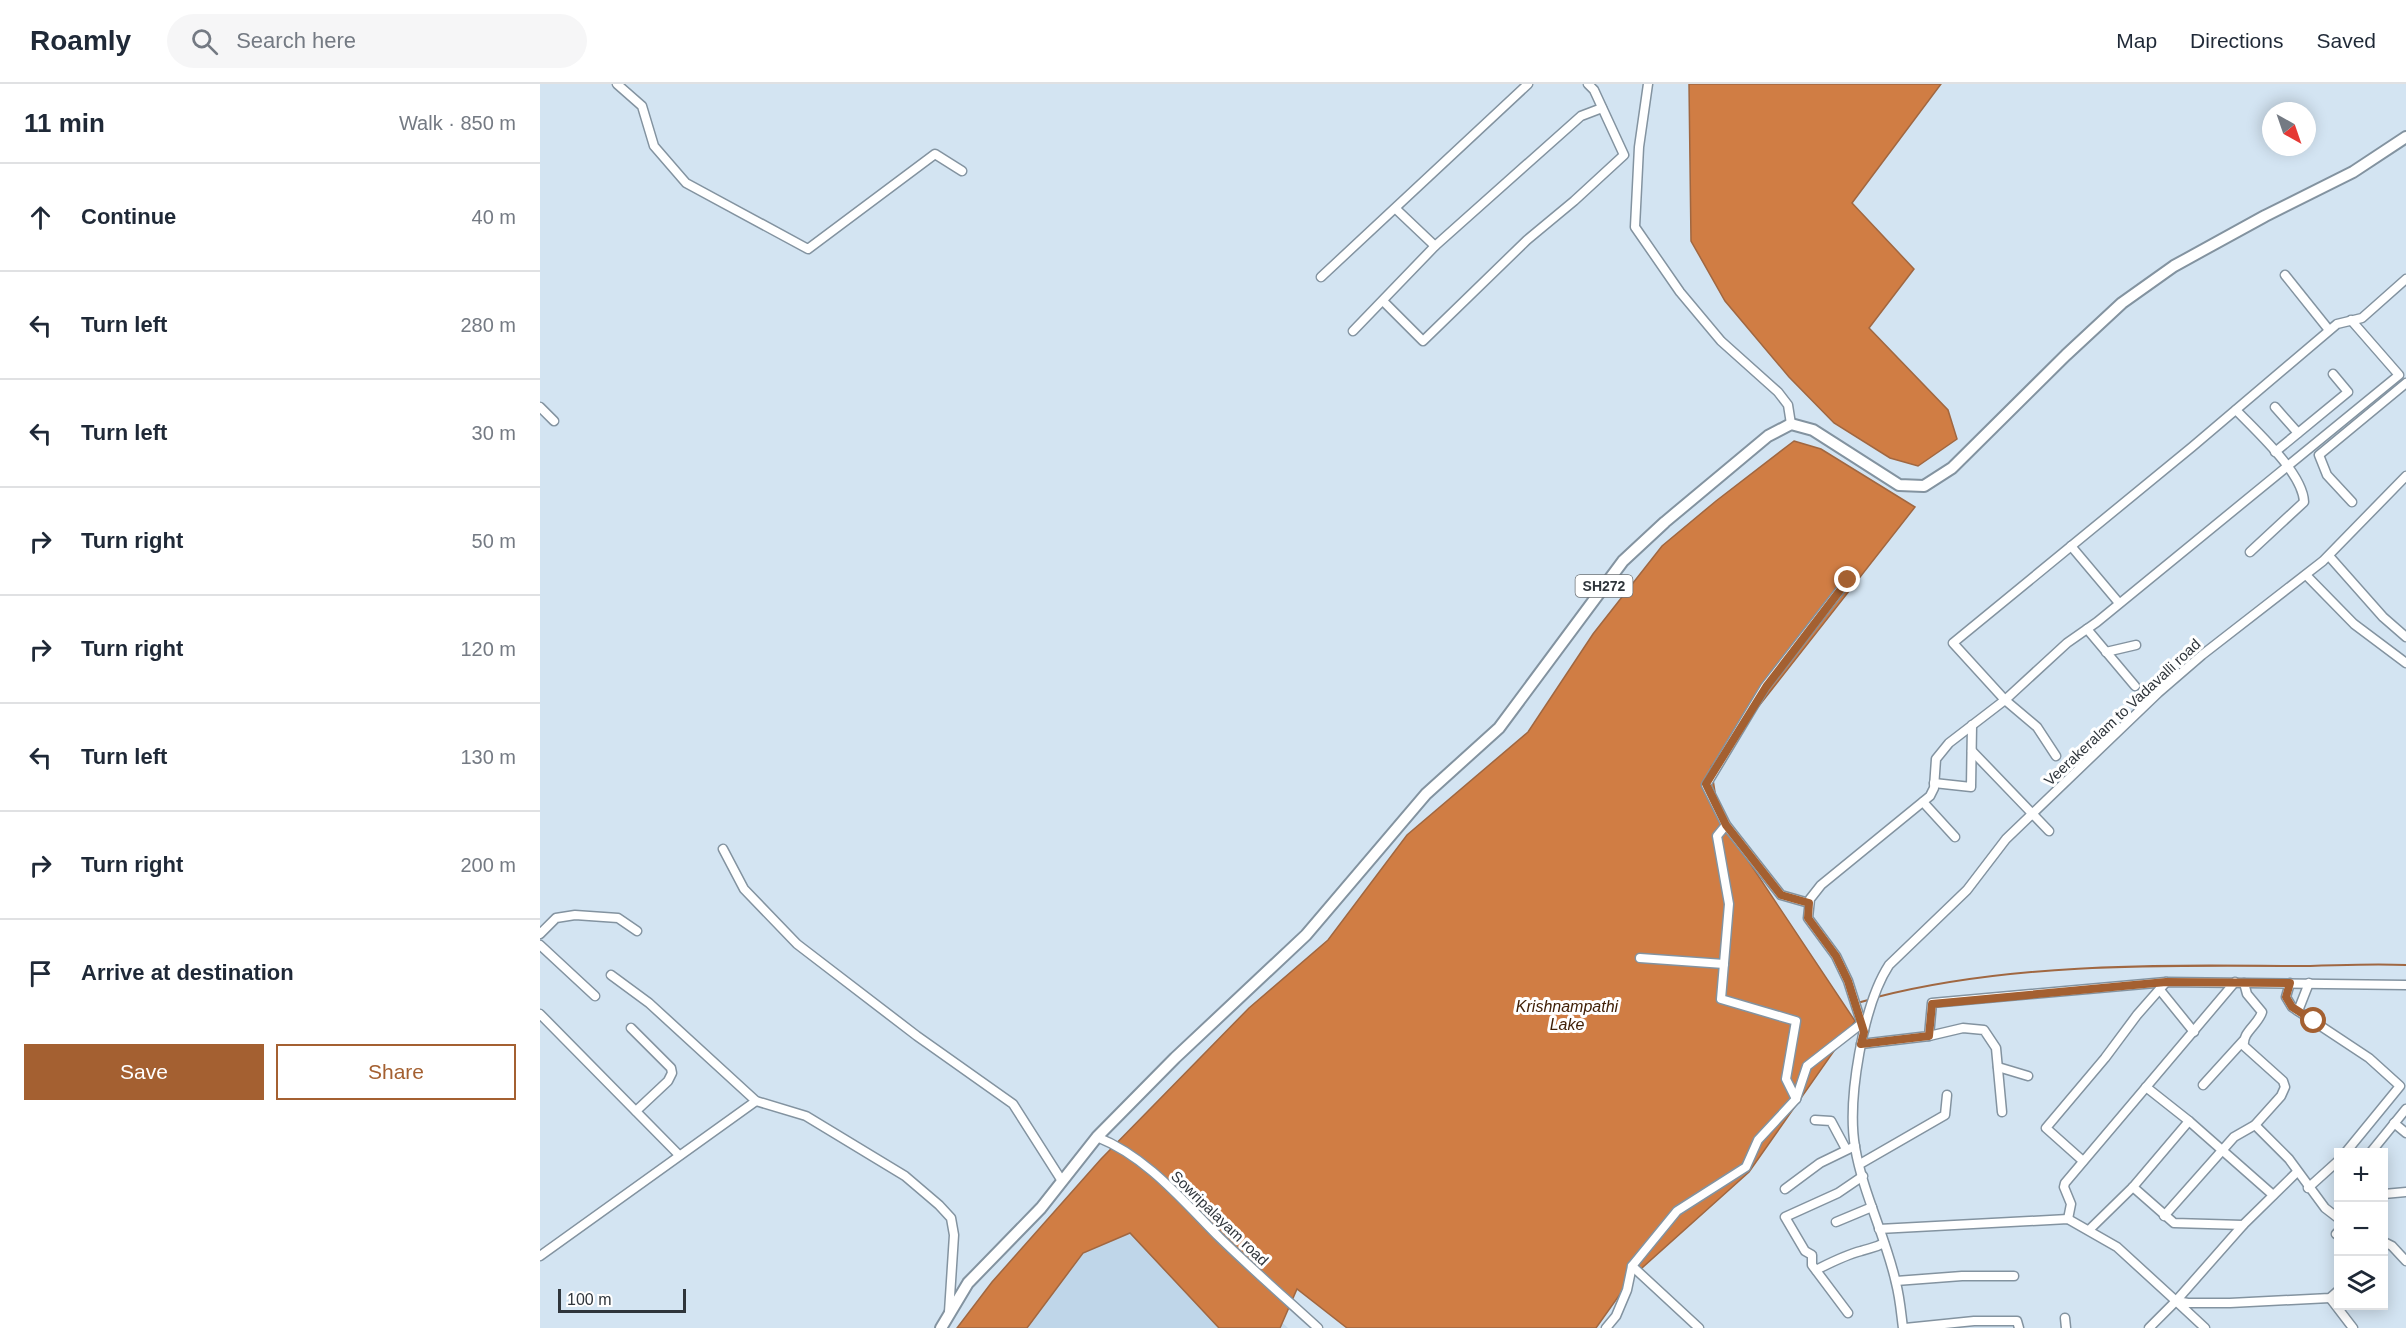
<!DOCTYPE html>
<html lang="en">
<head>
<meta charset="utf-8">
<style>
  body { margin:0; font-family:Helvetica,sans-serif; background:#f6f6f7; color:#1f2937 }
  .controls { position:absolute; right:18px; bottom:18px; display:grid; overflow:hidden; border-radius:0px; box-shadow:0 3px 15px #0003 }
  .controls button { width:54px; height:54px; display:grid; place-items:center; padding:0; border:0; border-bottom:2px solid #e0e1e3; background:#fff; color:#1f2937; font:30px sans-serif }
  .compass { position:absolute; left:1722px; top:18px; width:54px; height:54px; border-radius:50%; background:#fff; box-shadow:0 3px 15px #0003; rotate:140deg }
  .scale { position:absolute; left:18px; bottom:15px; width:128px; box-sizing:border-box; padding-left:6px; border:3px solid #2f353b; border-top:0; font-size:16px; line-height:21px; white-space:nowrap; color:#2f353b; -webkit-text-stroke:4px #fff; paint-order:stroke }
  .stop { position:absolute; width:18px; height:18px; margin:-14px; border:4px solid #a46031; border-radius:50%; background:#fff }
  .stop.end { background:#a46031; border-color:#fff; box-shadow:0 2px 6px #0008 }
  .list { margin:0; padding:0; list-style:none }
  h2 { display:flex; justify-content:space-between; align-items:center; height:78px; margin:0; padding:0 24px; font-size:26px }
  h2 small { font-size:20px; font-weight:400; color:#747a83 }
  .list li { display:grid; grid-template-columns:39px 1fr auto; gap:18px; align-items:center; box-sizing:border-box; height:108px; padding:0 24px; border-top:2px solid #e0e1e3 }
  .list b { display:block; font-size:22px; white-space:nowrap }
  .list em { font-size:20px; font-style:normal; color:#747a83 }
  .actions { display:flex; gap:12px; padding:18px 24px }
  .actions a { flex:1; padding:14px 0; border:2px solid #a46031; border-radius:0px; text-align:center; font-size:21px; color:#a46031 }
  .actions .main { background:#a46031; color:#fff }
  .icon { flex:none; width:33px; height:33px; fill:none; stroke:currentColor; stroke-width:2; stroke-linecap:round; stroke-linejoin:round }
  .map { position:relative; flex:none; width:1866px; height:1244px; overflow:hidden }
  header { display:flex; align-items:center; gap:36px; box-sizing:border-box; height:84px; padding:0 30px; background:#fff; border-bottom:2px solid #e0e1e3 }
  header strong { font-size:28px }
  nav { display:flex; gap:33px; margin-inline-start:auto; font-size:21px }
  .search { width:420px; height:54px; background:#f6f6f7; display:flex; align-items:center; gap:15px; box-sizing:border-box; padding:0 21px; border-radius:33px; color:#747a83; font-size:22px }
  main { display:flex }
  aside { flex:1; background:#fff }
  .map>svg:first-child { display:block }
</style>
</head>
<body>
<header>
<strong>Roamly</strong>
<div class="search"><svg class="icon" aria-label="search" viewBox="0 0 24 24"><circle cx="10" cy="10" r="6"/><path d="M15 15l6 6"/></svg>Search here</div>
<nav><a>Map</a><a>Directions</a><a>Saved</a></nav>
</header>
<main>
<aside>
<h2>11 min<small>Walk · 850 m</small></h2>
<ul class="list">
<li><svg class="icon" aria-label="ahead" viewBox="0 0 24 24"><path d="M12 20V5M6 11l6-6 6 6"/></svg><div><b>Continue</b></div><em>40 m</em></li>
<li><svg class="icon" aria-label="left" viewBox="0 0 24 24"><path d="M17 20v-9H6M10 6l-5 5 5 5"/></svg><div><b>Turn left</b></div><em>280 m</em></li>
<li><svg class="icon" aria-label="left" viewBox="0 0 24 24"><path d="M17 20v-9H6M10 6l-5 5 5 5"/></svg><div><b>Turn left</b></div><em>30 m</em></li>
<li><svg class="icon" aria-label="right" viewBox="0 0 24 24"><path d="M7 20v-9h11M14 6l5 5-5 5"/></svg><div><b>Turn right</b></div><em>50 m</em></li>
<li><svg class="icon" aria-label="right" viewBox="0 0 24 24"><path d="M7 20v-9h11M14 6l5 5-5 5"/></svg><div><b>Turn right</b></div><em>120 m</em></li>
<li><svg class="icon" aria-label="left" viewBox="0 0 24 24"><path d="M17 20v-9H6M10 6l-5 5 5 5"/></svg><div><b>Turn left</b></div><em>130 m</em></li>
<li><svg class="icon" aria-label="right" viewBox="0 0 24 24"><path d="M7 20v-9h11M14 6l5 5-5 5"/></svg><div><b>Turn right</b></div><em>200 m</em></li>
<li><svg class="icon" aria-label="arrive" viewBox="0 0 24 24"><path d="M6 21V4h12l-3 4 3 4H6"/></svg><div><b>Arrive at destination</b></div></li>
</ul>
<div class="actions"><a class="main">Save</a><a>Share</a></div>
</aside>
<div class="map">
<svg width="1866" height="1244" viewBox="0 0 1866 1244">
  <rect width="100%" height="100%" fill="#d3e4f2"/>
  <polygon fill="#bfd6e9" points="568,1081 748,1244 437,1244"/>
  <g fill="#d07d44" stroke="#a06741" stroke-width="1.5">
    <polygon points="1149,0 1401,0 1312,119 1374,185 1329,244 1408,326 1417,355 1378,382 1350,374 1294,339 1249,293 1185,217 1151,157"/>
    <polygon points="1254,357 1281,365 1375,423 1171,683 1179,733 1315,937 1209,1088 1093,1192 1056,1244 807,1244 757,1205 740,1244 679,1244 590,1149 543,1169 487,1244 417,1244 452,1198 561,1075 709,924 788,856 867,751 988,648 1053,550 1122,462 1176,417"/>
  </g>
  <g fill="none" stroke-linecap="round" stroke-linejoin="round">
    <g stroke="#a06741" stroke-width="2">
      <path d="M1337 913C1470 879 1616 881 1753 882 1790 882 1828 879 1866 881"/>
      <polyline points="1317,919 1332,915"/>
    </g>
    <defs>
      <g id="minor">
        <polyline points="77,0 102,22 114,62 146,99 268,165 395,70 422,87"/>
        <polyline points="1108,0 1099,63 1095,143 1140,208 1181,257 1238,308 1248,321 1251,340"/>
        <polyline points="856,125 895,162"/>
        <polyline points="1745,191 1789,246"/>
        <polyline points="781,193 988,0"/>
        <polyline points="844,218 883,257 987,156 1034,117 1084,71 1054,6 1048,0"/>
        <polyline points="813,247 895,162 1041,32 1062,24"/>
        <polyline points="0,323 14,337"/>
        <polyline points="1735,323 1758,349"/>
        <path d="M1696 326C1716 347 1763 389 1764 418L1710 468"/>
        <polyline points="1735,368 1808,308 1793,290"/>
        <polyline points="1812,418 1787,391 1779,371 1866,299"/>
        <polyline points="1531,462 1579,519"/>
        <polyline points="1789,472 1843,533 1866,553"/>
        <polyline points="1766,491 1814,540 1866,579"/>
        <polyline points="1547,545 1595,602"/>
        <polyline points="1566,568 1596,561"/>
        <polyline points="1432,667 1509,747"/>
        <polyline points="1516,672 1497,643 1465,616 1413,559 1652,363 1797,240 1822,234 1866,195"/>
        <polyline points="1394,699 1431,703 1432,641"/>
        <polyline points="1383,718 1415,753"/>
        <polyline points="1186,741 1177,752 1189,820 1181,915 1256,937 1246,995 1256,1015"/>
        <polyline points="183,765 204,805 257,860 377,952 473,1020 522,1097"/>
        <polyline points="1269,819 1241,811 1186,741 1166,701 1225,603 1308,496"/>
        <polyline points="0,850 16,834 35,831 78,834 97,847"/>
        <polyline points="0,861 55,912"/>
        <polyline points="1100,874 1184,880"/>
        <polyline points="71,891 109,919 216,1017"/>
        <polyline points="1750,899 1746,913 1752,923 1829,974 1860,1002 1806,1068"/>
        <polyline points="1620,906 1654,948"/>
        <polyline points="1758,927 1769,899"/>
        <polyline points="0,930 139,1071"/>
        <polyline points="91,944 131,984 132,989 128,997 96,1027"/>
        <polyline points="1324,947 1308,897 1296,872 1268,834 1270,815 1281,801 1390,712 1394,704 1396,675 1409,659 1465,616 1527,559 1557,538 1859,291 1811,236"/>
        <polyline points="1389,952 1423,944 1444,946 1456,964 1462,1028"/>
        <polyline points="1321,960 1389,952 1392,919 1626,898 1866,901"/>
        <polyline points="1458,983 1488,992"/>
        <polyline points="1663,1001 1703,957"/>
        <polyline points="1606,1003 1649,1037 1733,1111"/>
        <polyline points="1275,1036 1291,1037 1306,1065"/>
        <polyline points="1854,1039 1866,1049"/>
        <polyline points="1715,1041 1749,1075 1785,1124 1798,1134"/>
        <path d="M557 1053C607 1073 642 1116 680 1154 712 1185 745 1214 778 1244"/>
        <polyline points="1831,1068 1866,1025"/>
        <polyline points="1543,1077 1506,1044 1565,974 1597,931 1626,898"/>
        <polyline points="1320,1080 1405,1031 1407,1011"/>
        <polyline points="1593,1103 1634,1139 1703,1141 1757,1088"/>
        <polyline points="1768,1104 1798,1077"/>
        <polyline points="1245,1105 1280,1079 1315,1062"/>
        <polyline points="1844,1110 1866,1108"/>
        <path d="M1624 1132 1694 1053 1715 1041 1741 1012 1745 1003 1743 997 1704 962C1702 948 1718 941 1722 928L1707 910 1704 899"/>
        <polyline points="1528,1135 1531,1120 1524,1103 1525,1099 1695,898"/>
        <polyline points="1296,1138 1332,1123"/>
        <polyline points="1339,1145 1528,1135 1577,1163 1636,1217 1609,1244"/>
        <polyline points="1549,1146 1593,1103 1649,1037"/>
        <polyline points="1796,1150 1798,1148"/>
        <polyline points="1844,1158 1852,1162 1866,1177"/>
        <polyline points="0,1172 216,1017 266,1032 365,1092 399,1121 411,1134 414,1151 409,1228"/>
        <polyline points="1092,1182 1159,1244"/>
        <path d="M1276 1186C1290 1179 1305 1171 1321 1167 1330 1164 1335 1164 1344 1159"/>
        <polyline points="1356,1197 1422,1192 1474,1192"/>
        <polyline points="1790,1214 1813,1244"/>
        <polyline points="1636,1217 1703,1141"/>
        <polyline points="1308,1229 1272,1181 1272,1171 1265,1167 1245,1133 1298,1109 1323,1092"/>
        <polyline points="1525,1234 1526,1244"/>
        <polyline points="1066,1244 1076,1232 1087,1206 1092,1182 1137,1127 1206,1083 1218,1056 1256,1015 1267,982 1321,940"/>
        <path d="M1363 1244C1361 1229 1360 1214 1356 1199 1346 1153 1323 1110 1315 1063 1307 1016 1323 921 1349 881L1427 806 1466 755 1618 609 1662 571 1783 477 1866 392"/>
        <polyline points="1365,1244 1434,1237 1477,1237 1479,1244"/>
        <polyline points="1665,1244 1636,1217 1648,1219 1690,1219 1790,1214 1798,1207"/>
      </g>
      <polyline id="major" points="401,1244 428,1199 501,1124 557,1053 635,974 766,851 886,710 959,644 1083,477 1125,438 1228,352 1251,340 1273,346 1359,401 1384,402 1412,384 1526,271 1582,219 1634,182 1725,132 1813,88 1866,53"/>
    </defs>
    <use href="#minor" stroke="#8393a0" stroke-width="11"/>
    <use href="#major" stroke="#8393a0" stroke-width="14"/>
    <use href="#minor" stroke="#fff" stroke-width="8"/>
    <use href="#major" stroke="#fff" stroke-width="10"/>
  </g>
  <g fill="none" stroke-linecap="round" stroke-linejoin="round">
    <polyline stroke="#a46031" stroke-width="8" points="1308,496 1226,603 1166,700 1186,741 1241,811 1269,819 1268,834 1296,872 1308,897 1324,948 1321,960 1389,952 1392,920 1626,898 1750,899 1746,913 1752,923 1774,937"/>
  </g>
  <g text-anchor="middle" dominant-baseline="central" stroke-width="6" stroke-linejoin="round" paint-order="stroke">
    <rect fill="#fff" stroke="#6d7276" stroke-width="1.5" x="1035.5" y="491" width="57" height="22" rx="4.5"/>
    <g font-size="14" font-weight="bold" fill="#2f353b">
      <text x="1064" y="502">SH272</text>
    </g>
    <g font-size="15" fill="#2f353b" stroke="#fff">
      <text transform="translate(1582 628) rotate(-43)">Veerakeralam to Vadavalli road</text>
      <text transform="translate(680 1134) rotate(44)">Sowripalayam road</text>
    </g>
    <g font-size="16" font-style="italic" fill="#412007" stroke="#fff">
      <text x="1027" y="922">Krishnampathi<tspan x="1027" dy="18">Lake</tspan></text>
    </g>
  </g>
</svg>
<div class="controls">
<button>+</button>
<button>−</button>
<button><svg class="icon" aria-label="layers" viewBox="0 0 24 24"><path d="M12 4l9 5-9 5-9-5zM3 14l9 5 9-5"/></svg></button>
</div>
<svg class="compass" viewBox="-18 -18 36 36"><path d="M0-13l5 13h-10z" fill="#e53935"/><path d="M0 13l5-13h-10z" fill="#747a83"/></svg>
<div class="scale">100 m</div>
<div class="stop" style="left:1774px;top:937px"></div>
<div class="stop end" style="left:1308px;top:496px"></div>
</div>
</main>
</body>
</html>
